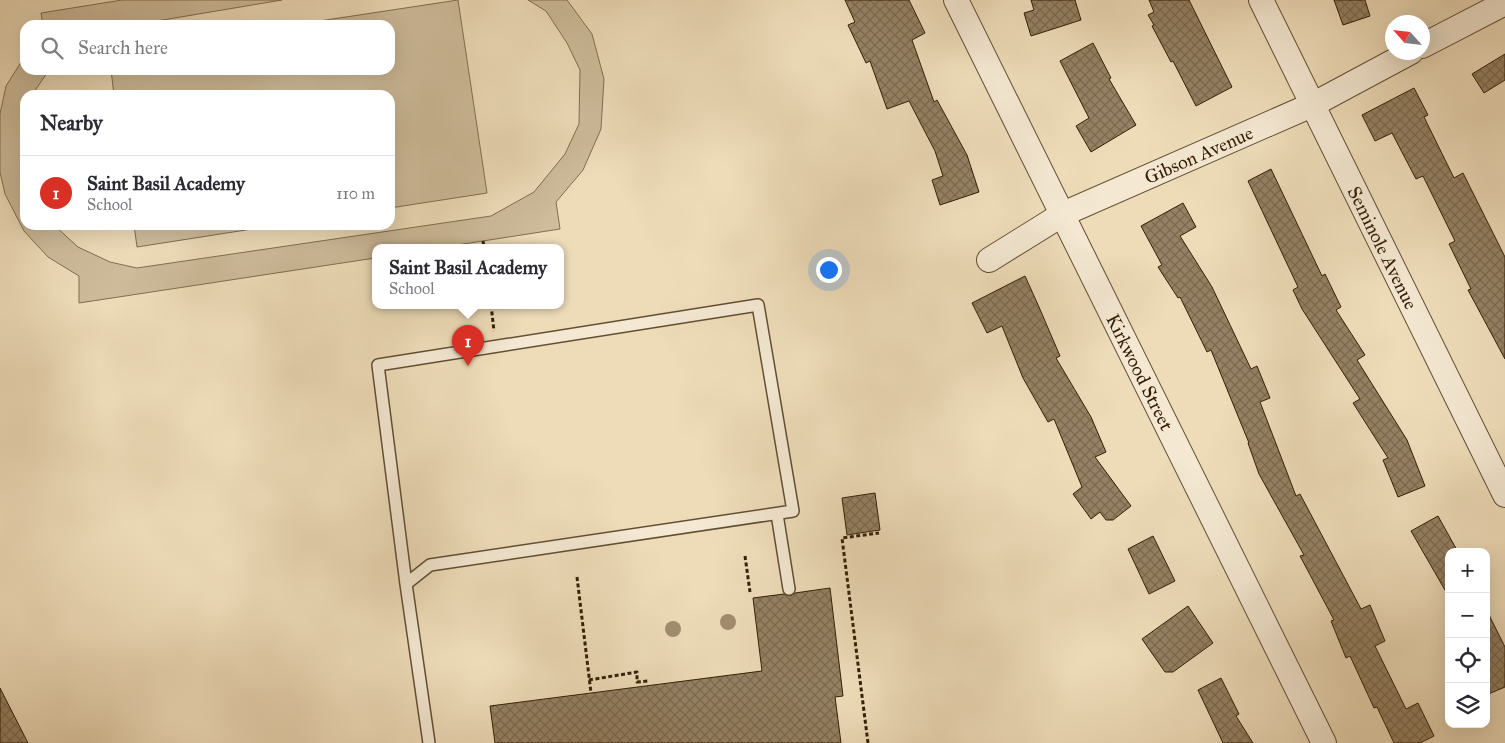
<!DOCTYPE html>
<html lang="en">
<head>
<meta charset="utf-8">
<style>
  body { margin:0; font-family:"IM FELL Great Primer",serif; background:#f2f2f3; color:#2b2b33 }
  .controls { position:absolute; right:15px; bottom:15px; display:grid; overflow:hidden; border-radius:10px; box-shadow:0 5px 20px #0002 }
  .controls button { width:45px; height:45px; display:grid; place-items:center; padding:0; border:0; border-bottom:1px solid #e1e1e2; background:#fff; color:#2b2b33; font:25px sans-serif }
  .compass { position:absolute; left:1385px; top:15px; width:45px; height:45px; border-radius:50%; background:#fff; box-shadow:0 5px 20px #0002; rotate:297deg }
  .you { position:absolute; left:828px; top:269px; width:18px; height:18px; margin:-12px; border:4px solid #fff; border-radius:50%; background:#1a73e8; box-shadow:0 0 0 8px #1a73e833 }
  .badge { display:grid; place-items:center; width:32px; height:32px; border-radius:50%; background:#d93025; color:#fff; font-size:16px; font-weight:700 }
  .pin { position:absolute; translate:-50% -41px; filter:drop-shadow(0 1px 2px #0008) }
  .pin::after { content:''; position:absolute; top:26px; width:18px; height:15px; background:inherit; clip-path:polygon(0 0,100% 0,50% 100%) }
  .popup { position:absolute; left:372px; top:244px; width:192px; height:65px; box-sizing:border-box; display:grid; place-content:center; border-radius:10px; background:#fff; filter:drop-shadow(0 1px 4px #0005); font-size:16px; white-space:nowrap; color:#7c7c81 }
  .popup b { font-size:19px; color:#2b2b33 }
  .popup::after { content:''; position:absolute; left:50%; top:100%; margin-left:-10px; border:10px solid transparent; border-top-color:#fff }
  .list { margin:0; padding:0; list-style:none }
  h2 { display:flex; justify-content:space-between; align-items:center; height:65px; margin:0; padding:0 20px; font-size:21px }
  h2 small { font-size:16px; font-weight:400; color:#7c7c81 }
  .list li { display:grid; grid-template-columns:32px 1fr auto; gap:15px; align-items:center; box-sizing:border-box; height:75px; padding:0 20px; border-top:1px solid #e1e1e2 }
  .list b { display:block; font-size:19px; white-space:nowrap }
  .list p { margin:0; font-size:16px; white-space:nowrap; color:#7c7c81 }
  .list em { font-size:16px; font-style:normal; color:#7c7c81 }
  .icon { flex:none; width:28px; height:28px; fill:none; stroke:currentColor; stroke-width:2; stroke-linecap:round; stroke-linejoin:round }
  .map { position:relative; flex:none; width:1505px; height:743px; overflow:hidden }
  .search { position:absolute; background:#fff; box-shadow:0 5px 20px #0002; left:20px; top:20px; width:375px; height:55px; display:flex; align-items:center; gap:12px; box-sizing:border-box; padding:0 18px; border-radius:15px; color:#7c7c81; font-size:19px }
  .panel { position:absolute; background:#fff; box-shadow:0 5px 20px #0002; left:20px; top:90px; width:375px; height:140px; border-radius:15px }
  .map>svg:first-child { display:block }
</style>
</head>
<body>
<div class="map">
<svg width="1505" height="743" viewBox="0 0 1505 743">
  <defs>
    <pattern id="building-cross-hatch" width="8" height="8" patternUnits="userSpaceOnUse" patternTransform="scale(1.25)"><rect width="8" height="8" fill="#958163"/><path d="M0 0l8 8M0 8l8-8" fill="none" stroke="#7a6950"/></pattern>
  </defs>
  <rect width="100%" height="100%" fill="#eedcb9"/>
  <filter id="stains"><feTurbulence type="fractalNoise" baseFrequency=".004" numOctaves="4"/><feColorMatrix values="0 0 0 0 .2 0 0 0 0 .09 0 0 0 0 .02 0 0 0 .5 -.17"/></filter>
  <radialGradient id="worn" r=".72"><stop offset=".6" stop-color="#630" stop-opacity="0"/><stop offset="1" stop-color="#630" stop-opacity=".3"/></radialGradient>
  <g fill="#cebc9b" stroke="#816e50">
    <polygon points="122,0 282,0 133,25 43,25 41,13"/>
    <polygon points="458,0 487,193 390,208 390,95 114,95 111,70 390,70 390,25 293,25"/>
    <polygon points="528,0 567,0 592,34 604,79 601,129 583,170 556,202 560,229 444,247 376,247 375,258 79,303 79,276 48,257 24,231 5,194 0,172 0,114 6,86 25,56 25,70 49,70 32,95 25,95 25,117 22,131 25,162 25,225 54,225 78,247 110,262 137,268 491,216 534,192 565,154 579,124 580,70 567,43 546,11"/>
    <polygon points="134,225 278,225 137,247"/>
  </g>
  <g fill="url(#building-cross-hatch)" stroke="#341f06">
    <polygon points="845,0 909,0 925,33 912,40 934,102 937,100 967,155 979,192 940,205 932,180 943,176 935,151 909,101 887,109 870,61 866,63 848,25 855,22"/>
    <polygon points="1031,0 1075,0 1081,20 1031,36 1024,13 1034,10"/>
    <polygon points="1149,0 1189,0 1232,87 1196,106 1173,61 1171,62 1152,26 1154,25 1148,15 1154,12"/>
    <polygon points="1334,0 1365,0 1370,16 1343,25"/>
    <polygon points="1093,43 1111,78 1109,79 1136,125 1091,152 1076,126 1089,118 1060,61"/>
    <polygon points="1505,54 1505,80 1484,93 1472,74"/>
    <polygon points="1414,88 1428,115 1424,117 1454,178 1463,173 1505,257 1505,359 1468,290 1471,289 1449,244 1455,241 1423,176 1416,179 1392,133 1375,141 1362,115"/>
    <polygon points="1271,169 1322,276 1325,274 1341,307 1336,310 1365,355 1357,360 1407,440 1425,486 1398,497 1383,460 1388,458 1353,403 1360,399 1302,309 1293,290 1298,287 1248,181"/>
    <polygon points="1183,203 1196,227 1180,236 1212,287 1251,369 1257,366 1270,398 1260,402 1296,496 1300,494 1361,609 1370,605 1385,641 1375,646 1406,709 1418,703 1434,736 1420,743 1394,743 1377,707 1374,708 1350,656 1346,658 1331,621 1334,620 1300,556 1304,555 1259,474 1248,443 1249,443 1211,350 1207,352 1180,297 1178,298 1158,267 1162,265 1141,226"/>
    <polygon points="1025,276 1039,307 1060,356 1056,358 1091,417 1106,452 1095,457 1131,506 1113,520 1106,520 1100,512 1091,519 1073,494 1082,487 1054,419 1048,422 1023,378 1002,326 987,333 972,303"/>
    <polygon points="875,493 880,530 847,535 842,498"/>
    <polygon points="1438,516 1458,552 1449,552 1449,597 1411,531"/>
    <polygon points="1153,536 1175,581 1149,594 1128,549"/>
    <polygon points="830,588 843,696 835,697 841,743 495,743 490,706 762,671 753,598 784,594 790,596 795,593"/>
    <polygon points="1188,606 1213,643 1173,672 1165,672 1142,639"/>
    <polygon points="1486,609 1505,647 1505,687 1486,695"/>
    <polygon points="1221,678 1239,714 1236,716 1253,743 1223,743 1198,690"/>
    <polygon points="0,688 28,743 0,743"/>
  </g>
  <g fill="none" stroke-linecap="round" stroke-linejoin="round">
    <defs>
      <g id="lane">
        <polyline points="777,514 789,589"/>
        <polyline points="406,584 430,565 793,511 758,305 378,365 406,584 429,743"/>
      </g>
      <g id="street">
        <path id="s1" d="M956 0 1324 743"/>
        <path id="s2" d="M1261 0 1505 495"/>
        <polyline points="1422,46 1505,3"/>
        <path id="s3" d="M989 260 1063 214 1314 104 1411 52"/>
      </g>
    </defs>
    <use href="#lane" stroke="#624e33" stroke-width="14"/>
    <use href="#street" stroke="#624e33" stroke-width="26"/>
    <g stroke="#341f06" stroke-width="3" stroke-dasharray="4 2.5" stroke-linecap="butt">
      <polyline points="483,241 484,247"/>
      <polyline points="491,305 494,331"/>
      <polyline points="745,556 750,592"/>
      <polyline points="577,577 591,693"/>
      <polyline points="589,680 637,672 637,682 648,681"/>
      <polyline points="868,743 842,538 879,533"/>
    </g>
    <use href="#lane" stroke="#f4e8d2" stroke-width="11"/>
    <use href="#street" stroke="#f4e8d2" stroke-width="24"/>
  </g>
  <g fill="#a18e6f">
    <circle cx="728" cy="622" r="8"/>
    <circle cx="673" cy="629" r="8"/>
  </g>
  <g text-anchor="middle" dominant-baseline="central" stroke-width="4.5" stroke-linejoin="round" paint-order="stroke">
    <g font-size="19" fill="#341f06" stroke="#f4e8d2">
      <text stroke="none"><textPath href="#s3" startOffset="235">Gibson Avenue</textPath></text>
      <text stroke="none"><textPath href="#s2" startOffset="276">Seminole Avenue</textPath></text>
      <text stroke="none"><textPath href="#s1" startOffset="415">Kirkwood Street</textPath></text>
    </g>
  </g>
  <rect width="100%" height="100%" filter="url(#stains)"/>
  <rect width="100%" height="100%" fill="url(#worn)"/>
</svg>
<div class="controls">
<button>+</button>
<button>−</button>
<button><svg class="icon" aria-label="locate" viewBox="0 0 24 24"><circle cx="12" cy="12" r="6"/><path d="M12 2v4M12 18v4M2 12h4M18 12h4"/></svg></button>
<button><svg class="icon" aria-label="layers" viewBox="0 0 24 24"><path d="M12 4l9 5-9 5-9-5zM3 14l9 5 9-5"/></svg></button>
</div>
<svg class="compass" viewBox="-18 -18 36 36"><path d="M0-13l5 13h-10z" fill="#e53935"/><path d="M0 13l5-13h-10z" fill="#7c7c81"/></svg>
<div class="you"></div>
<div class="pin badge" style="left:468px;top:366px">1</div>
<div class="popup"><b>Saint Basil Academy</b>School</div>
<div class="search"><svg class="icon" aria-label="search" viewBox="0 0 24 24"><circle cx="10" cy="10" r="6"/><path d="M15 15l6 6"/></svg>Search here</div>
<section class="panel">
<h2>Nearby<small></small></h2>
<ul class="list">
<li><span class="badge">1</span><div><b>Saint Basil Academy</b><p>School</p></div><em>110 m</em></li>
</ul>
</section>
</div>
</body>
</html>
